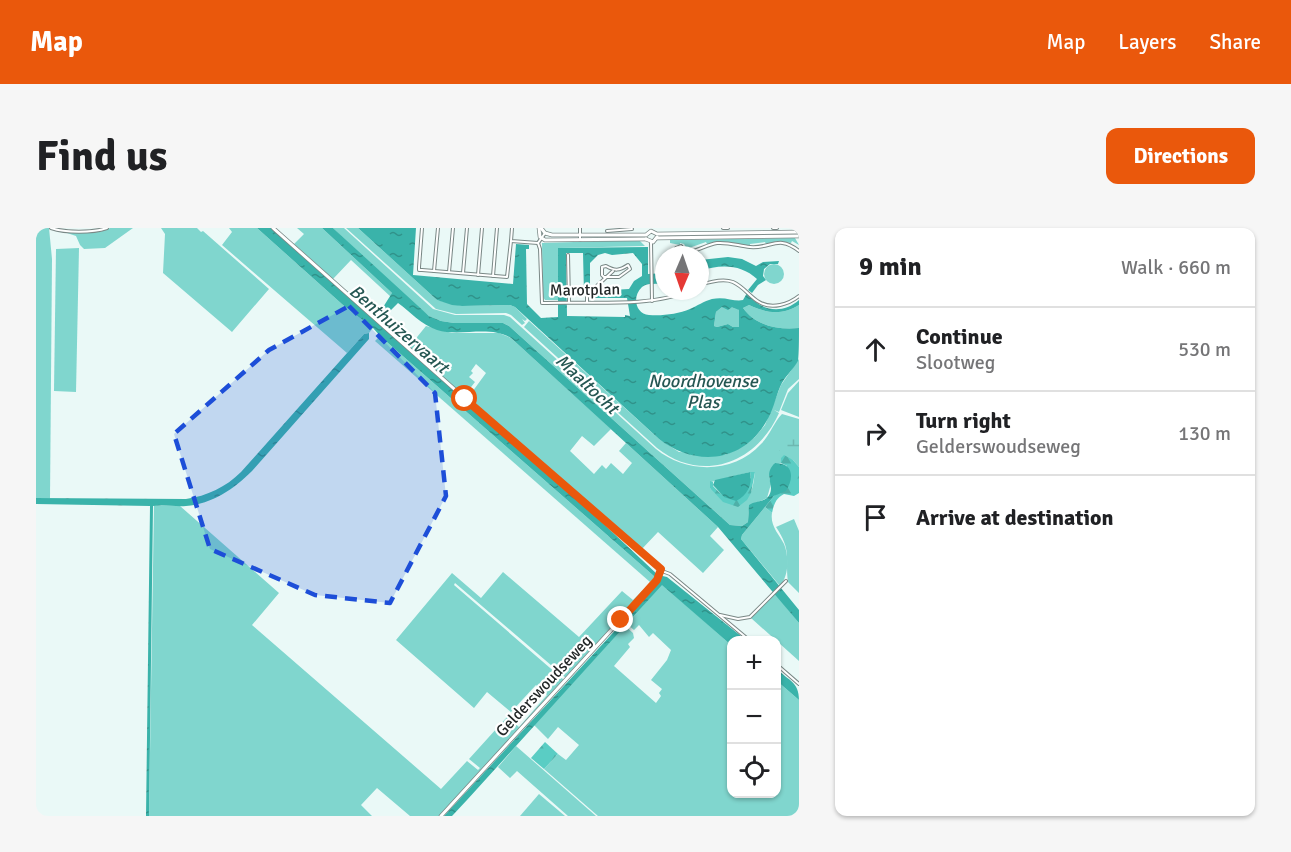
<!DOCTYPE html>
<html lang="en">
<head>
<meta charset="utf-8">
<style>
  body { margin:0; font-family:Signika,sans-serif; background:#f6f6f6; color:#202124 }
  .controls { position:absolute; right:18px; bottom:18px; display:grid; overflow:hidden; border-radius:12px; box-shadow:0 2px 4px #0004 }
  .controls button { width:54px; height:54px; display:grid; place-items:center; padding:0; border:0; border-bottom:2px solid #e0e0e0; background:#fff; color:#202124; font:30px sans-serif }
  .compass { position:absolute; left:619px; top:18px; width:54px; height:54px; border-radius:50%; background:#fff; box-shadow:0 2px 4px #0004; rotate:182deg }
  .stop { position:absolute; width:18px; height:18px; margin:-14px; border:4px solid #ea580c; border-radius:50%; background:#fff }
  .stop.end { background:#ea580c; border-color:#fff; box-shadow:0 2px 6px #0008 }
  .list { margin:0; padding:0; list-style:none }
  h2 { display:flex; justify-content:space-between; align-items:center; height:78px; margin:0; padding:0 24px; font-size:26px }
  h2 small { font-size:20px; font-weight:400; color:#757577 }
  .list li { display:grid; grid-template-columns:39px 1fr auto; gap:18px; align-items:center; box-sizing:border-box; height:84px; padding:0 24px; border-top:2px solid #e0e0e0 }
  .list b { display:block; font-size:22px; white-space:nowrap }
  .list p { margin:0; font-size:20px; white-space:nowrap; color:#757577 }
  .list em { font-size:20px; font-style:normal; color:#757577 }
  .icon { flex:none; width:33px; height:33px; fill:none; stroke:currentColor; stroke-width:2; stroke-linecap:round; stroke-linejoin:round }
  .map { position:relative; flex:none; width:763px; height:588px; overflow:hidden; border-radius:12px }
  header { display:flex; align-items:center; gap:36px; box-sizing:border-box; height:84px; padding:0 30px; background:#ea580c; color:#fff }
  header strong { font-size:28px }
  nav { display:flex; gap:33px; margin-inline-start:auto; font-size:21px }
  .intro { display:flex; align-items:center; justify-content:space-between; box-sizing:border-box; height:144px; padding:0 36px }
  h1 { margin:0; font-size:42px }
  .button { padding:15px 27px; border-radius:12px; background:#ea580c; color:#fff; font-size:21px; font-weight:700 }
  main { display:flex; gap:36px; padding:0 36px }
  aside { flex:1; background:#fff; border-radius:12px; box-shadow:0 2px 4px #0004 }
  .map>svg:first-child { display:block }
</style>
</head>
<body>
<header>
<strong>Map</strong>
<nav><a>Map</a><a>Layers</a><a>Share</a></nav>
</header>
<div class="intro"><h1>Find us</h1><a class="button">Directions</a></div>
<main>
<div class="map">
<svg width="763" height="588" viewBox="0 0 763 588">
  <defs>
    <pattern id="forest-firs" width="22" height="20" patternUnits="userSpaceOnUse" patternTransform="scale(1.5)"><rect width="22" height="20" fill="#5acdc4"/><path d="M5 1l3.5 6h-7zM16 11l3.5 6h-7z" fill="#4eb0a8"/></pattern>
    <pattern id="wetland-marsh" width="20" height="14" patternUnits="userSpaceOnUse" patternTransform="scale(1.5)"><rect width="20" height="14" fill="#80d6ce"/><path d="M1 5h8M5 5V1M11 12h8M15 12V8" fill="none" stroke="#6eb8b1"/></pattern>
    <pattern id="water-ripples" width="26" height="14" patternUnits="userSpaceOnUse" patternTransform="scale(1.5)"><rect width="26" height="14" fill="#3ab3aa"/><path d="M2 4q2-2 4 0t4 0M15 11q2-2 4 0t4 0" fill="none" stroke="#30928a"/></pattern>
  </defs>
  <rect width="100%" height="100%" fill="#eaf9f7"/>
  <g fill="#80d6ce" fill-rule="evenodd">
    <polygon points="0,0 13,0 16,31 14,270 0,270"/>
    <polygon points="74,0 97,0 69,20 48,21 44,17 40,8 31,5 64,4"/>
    <polygon points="125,0 161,0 165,4 167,3 233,61 196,104 127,45 129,6"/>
    <polygon points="193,0 221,0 307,77 337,100 333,105 328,106 311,125 186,17 196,4"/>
    <polygon points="261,0 286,0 356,65 355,69 315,32 297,51 258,16 268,6"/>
    <path d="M297 0H308L397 81 419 87H468L474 89 620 221C650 246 698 246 725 216 734 207 738 194 746 186L763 191V239L757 232 745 230V235H739L733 250 735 256 731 270C714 279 713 271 712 294L706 298 694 297 473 98 467 95H418L405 93 393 88 367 67ZM714 244H719C717 257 717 269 704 275L674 260 675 254Z"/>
    <polygon points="310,0 322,0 401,72 426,78 474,77 479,79 491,91 489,93 486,91 489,95 486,97 475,87 470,85 420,86 400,81"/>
    <polygon points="759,10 763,17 756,13 755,15 742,13 730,16 729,14 714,16 714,18 691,14 671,16 670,14 653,20 652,23 648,16 644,15 644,17 634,15 634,12"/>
    <polygon points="603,12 609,18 523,20 522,72 509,72 507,69 506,15"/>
    <polygon points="43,20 40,164 18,163 20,21"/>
    <circle cx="738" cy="46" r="10"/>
    <path d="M713 77C731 85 745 88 763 77V100C742 102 720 98 707 80Z"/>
    <polygon points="686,79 700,79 703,82 703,99 697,99 692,96 681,99 678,98 680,84"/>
    <path d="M493 93 623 211 643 224 689 227 704 220 719 209 729 197 745 157 763 131V151L752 161 743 184 738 182 743 185C721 235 666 256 621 220L488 99Z"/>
    <polygon points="390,98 416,105 463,105 475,110 575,201 558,218 546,208 534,223 558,246 566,237 570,241 575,235 587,246 596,235 583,223 590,215 682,299 674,308 688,322 667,345 622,304 604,323 431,171 450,145 440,136 435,143 437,145 433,149 439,154 428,168 373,119"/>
    <polygon points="344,108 619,349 614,354 339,113"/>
    <polygon points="763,153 763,189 745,182 752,165"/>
    <polygon points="118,277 144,278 243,365 216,397 405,561 431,533 442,542 444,540 433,531 471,489 483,499 511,467 500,457 475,484 451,464 438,480 360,412 416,345 445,370 467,344 543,409 586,363 597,372 606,363 608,365 530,450 419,355 418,357 528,452 403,588 374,588 341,560 325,577 336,588 113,588"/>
    <path d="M729 279 736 285C734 298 743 306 748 316 753 328 753 348 744 358L705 311 706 307Z"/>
    <path d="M758 291 763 303V365L752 354C749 329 756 323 740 299Z"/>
    <polygon points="625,357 627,357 695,417 696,566 740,566 741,453 763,472 763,588 562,588 508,541 522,526 530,532 543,517 522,499 512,511 498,497 588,397 597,405 598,410 592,416 594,419 578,438 620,475 625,468 623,465 626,461 615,452 631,432 635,422 617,405 613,409 603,397 598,402 591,396"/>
    <polygon points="738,364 763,395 763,433 715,390"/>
    <polygon points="480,518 560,588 532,588 481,543 474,550 462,539"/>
    <polygon points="503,566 529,588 484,588"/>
  </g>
  <g fill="url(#forest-firs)">
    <path d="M748 227 757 232 763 239V265L758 268 748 266C740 270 738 276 736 285L729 279 738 268 744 264 751 238 745 235V230Z"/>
    <polygon points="714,244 719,244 715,265 711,272 702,279 687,274 674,260 674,253 677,254 677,258 688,269 715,250"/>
    <polygon points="509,514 522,526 508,541 495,530"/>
  </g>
  <polygon fill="url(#wetland-marsh)" points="757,202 763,204 763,221 743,223 744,219"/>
  <g fill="url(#water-ripples)" fill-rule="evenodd">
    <polygon points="221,0 235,0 556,285 622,347 631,349 710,412 696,412 695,417 626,357 431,572 416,588 408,588 586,395 624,350 619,349 344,108 337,100 307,77"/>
    <path d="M286 0H297L393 88 405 93 418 95H467L473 98 694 297 706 298 712 294 713 277C719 273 726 274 731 270 742 259 725 248 739 235 758 235 758 250 750 263L738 268 706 307 705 311 763 382V395L682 299 475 110C454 97 424 109 401 102 384 96 375 84 362 75L349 88 346 89 344 84 356 65Z"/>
    <path d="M322 0H380L377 47 477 56 480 16 493 17V21H490L491 76 505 90 522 89V20L612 19V46L628 45V55C621 57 612 54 606 59 596 68 599 86 613 87 627 88 642 86 654 81 661 78 668 73 676 71 689 68 698 74 707 72L711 65C724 83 746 87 763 72V77C745 88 731 85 713 77L707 80C720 98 742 102 763 100 763 110 763 125 762 133 757 142 748 149 744 159 739 171 737 183 730 194 706 235 659 239 623 211L479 79 474 77 426 78 416 77 401 72ZM530 25H547L548 66H555V70H591L594 88 589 87V89L531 88ZM569 25 576 27 597 25 606 36V48L598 53 593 61 558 63 554 61V35L562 27ZM686 79 692 82 696 79 703 82V99H697L692 96 681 99 678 98 680 84Z"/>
    <path d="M692 29 706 31 720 38 727 34 743 33 742 36H734L728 41 727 48 730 52 722 57 716 65 712 62 721 51C705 36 684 36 664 43V32Z"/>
    <path d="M333 105V111L216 243C198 261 176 276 150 278 139 279 127 276 117 278L113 588H110L114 278 0 276V270L150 271C171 268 190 259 205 244L328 106Z"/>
    <path d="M714 244C717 256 711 268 700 273L688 269 677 257 679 252Z"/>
    <path d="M741 441C753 453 763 454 763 472L741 453Z"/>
  </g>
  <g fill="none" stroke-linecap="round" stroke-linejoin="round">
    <defs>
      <g id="minor">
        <path d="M15 0C30 5 56 5 71 0"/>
        <polyline points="386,0 383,39 383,42 386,42 471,49 475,13"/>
        <polyline points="476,0 475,13 502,15 509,5"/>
        <polyline points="544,0 544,12"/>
        <polyline points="687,0 692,0"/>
        <polyline points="737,0 741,0"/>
        <polyline points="571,3 596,1"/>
        <polyline points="615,14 616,73"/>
        <path d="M502 15 504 21 506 75C546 73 617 80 651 63"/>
        <path d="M649 24 645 18 640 20V23C652 29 668 17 681 15 693 14 703 18 714 19 735 21 742 6 763 23"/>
        <polyline points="532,27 533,74"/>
        <path d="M592 37 594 41 583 49H568L566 47V39L570 38C579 43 583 43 592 37Z"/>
        <polyline points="398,43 402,0"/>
        <polyline points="413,44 417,0"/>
        <polyline points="427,45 431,0"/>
        <polyline points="442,47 446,0"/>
        <polyline points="457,48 461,0"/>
        <path d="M664 57C673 54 687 50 697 54 708 59 714 69 723 74 736 82 753 76 763 68"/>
        <polyline points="551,74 551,67 577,43"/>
        <polyline points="626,343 634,346 713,412"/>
        <polyline points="684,387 702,391 714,389 750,353"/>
        <polyline points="740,436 763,456"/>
      </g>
      <g id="tertiary">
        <polyline points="237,0 496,230 625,341 621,352 405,588"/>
        <polyline points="503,0 504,9 509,12 610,11"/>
        <polyline points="505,0 509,5 516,7 610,7 615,3 621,6 763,4"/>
        <polyline points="621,10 763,8"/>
        <polyline points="610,11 617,14 621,9"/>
      </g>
    </defs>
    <use href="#minor" stroke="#7a8886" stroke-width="4"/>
    <use href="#tertiary" stroke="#7a8886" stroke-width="4.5"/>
    <use href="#minor" stroke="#fff" stroke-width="2"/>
    <use href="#tertiary" stroke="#fff" stroke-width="3"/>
  </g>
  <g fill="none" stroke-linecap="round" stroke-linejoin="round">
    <polyline stroke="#ea580c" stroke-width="8" points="429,171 625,341 621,352 585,392"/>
  </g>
  <path fill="#1d4ed8" fill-opacity="0.2" stroke="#1d4ed8" stroke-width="4.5" stroke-dasharray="12 8" stroke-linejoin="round" d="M313 78 399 165 410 268 354 375 279 367 174 321 138 206 233 122Z"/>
  <g text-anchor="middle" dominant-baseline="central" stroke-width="4.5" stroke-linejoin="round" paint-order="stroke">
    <g font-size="16" fill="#222727" stroke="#fff">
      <text transform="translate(549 62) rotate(-1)">Marotplan</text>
      <text transform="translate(508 458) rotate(-47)">Gelderswoudseweg</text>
    </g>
    <g font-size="18" font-style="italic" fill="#255753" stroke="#fff">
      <text transform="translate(363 101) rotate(41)">Benthuizervaart</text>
      <text x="667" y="153">Noordhovense<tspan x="667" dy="21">Plas</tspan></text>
      <text transform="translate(551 156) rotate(43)">Maaltocht</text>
    </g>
  </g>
</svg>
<div class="controls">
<button>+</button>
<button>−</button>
<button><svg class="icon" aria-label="locate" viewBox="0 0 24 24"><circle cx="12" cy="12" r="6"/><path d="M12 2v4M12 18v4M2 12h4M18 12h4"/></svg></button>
</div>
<svg class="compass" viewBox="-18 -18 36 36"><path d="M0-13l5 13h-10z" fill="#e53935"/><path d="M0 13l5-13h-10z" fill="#757577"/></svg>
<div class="stop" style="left:429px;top:171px"></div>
<div class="stop end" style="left:585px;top:392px"></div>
</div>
<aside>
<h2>9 min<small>Walk · 660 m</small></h2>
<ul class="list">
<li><svg class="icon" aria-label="ahead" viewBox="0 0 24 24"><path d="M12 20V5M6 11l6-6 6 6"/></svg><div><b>Continue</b><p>Slootweg</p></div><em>530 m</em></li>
<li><svg class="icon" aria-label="right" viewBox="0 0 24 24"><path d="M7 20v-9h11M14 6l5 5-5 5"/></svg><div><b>Turn right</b><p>Gelderswoudseweg</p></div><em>130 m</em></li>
<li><svg class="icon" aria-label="arrive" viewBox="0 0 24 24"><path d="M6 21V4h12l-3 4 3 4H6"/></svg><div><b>Arrive at destination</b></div></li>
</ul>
</aside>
</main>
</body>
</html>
